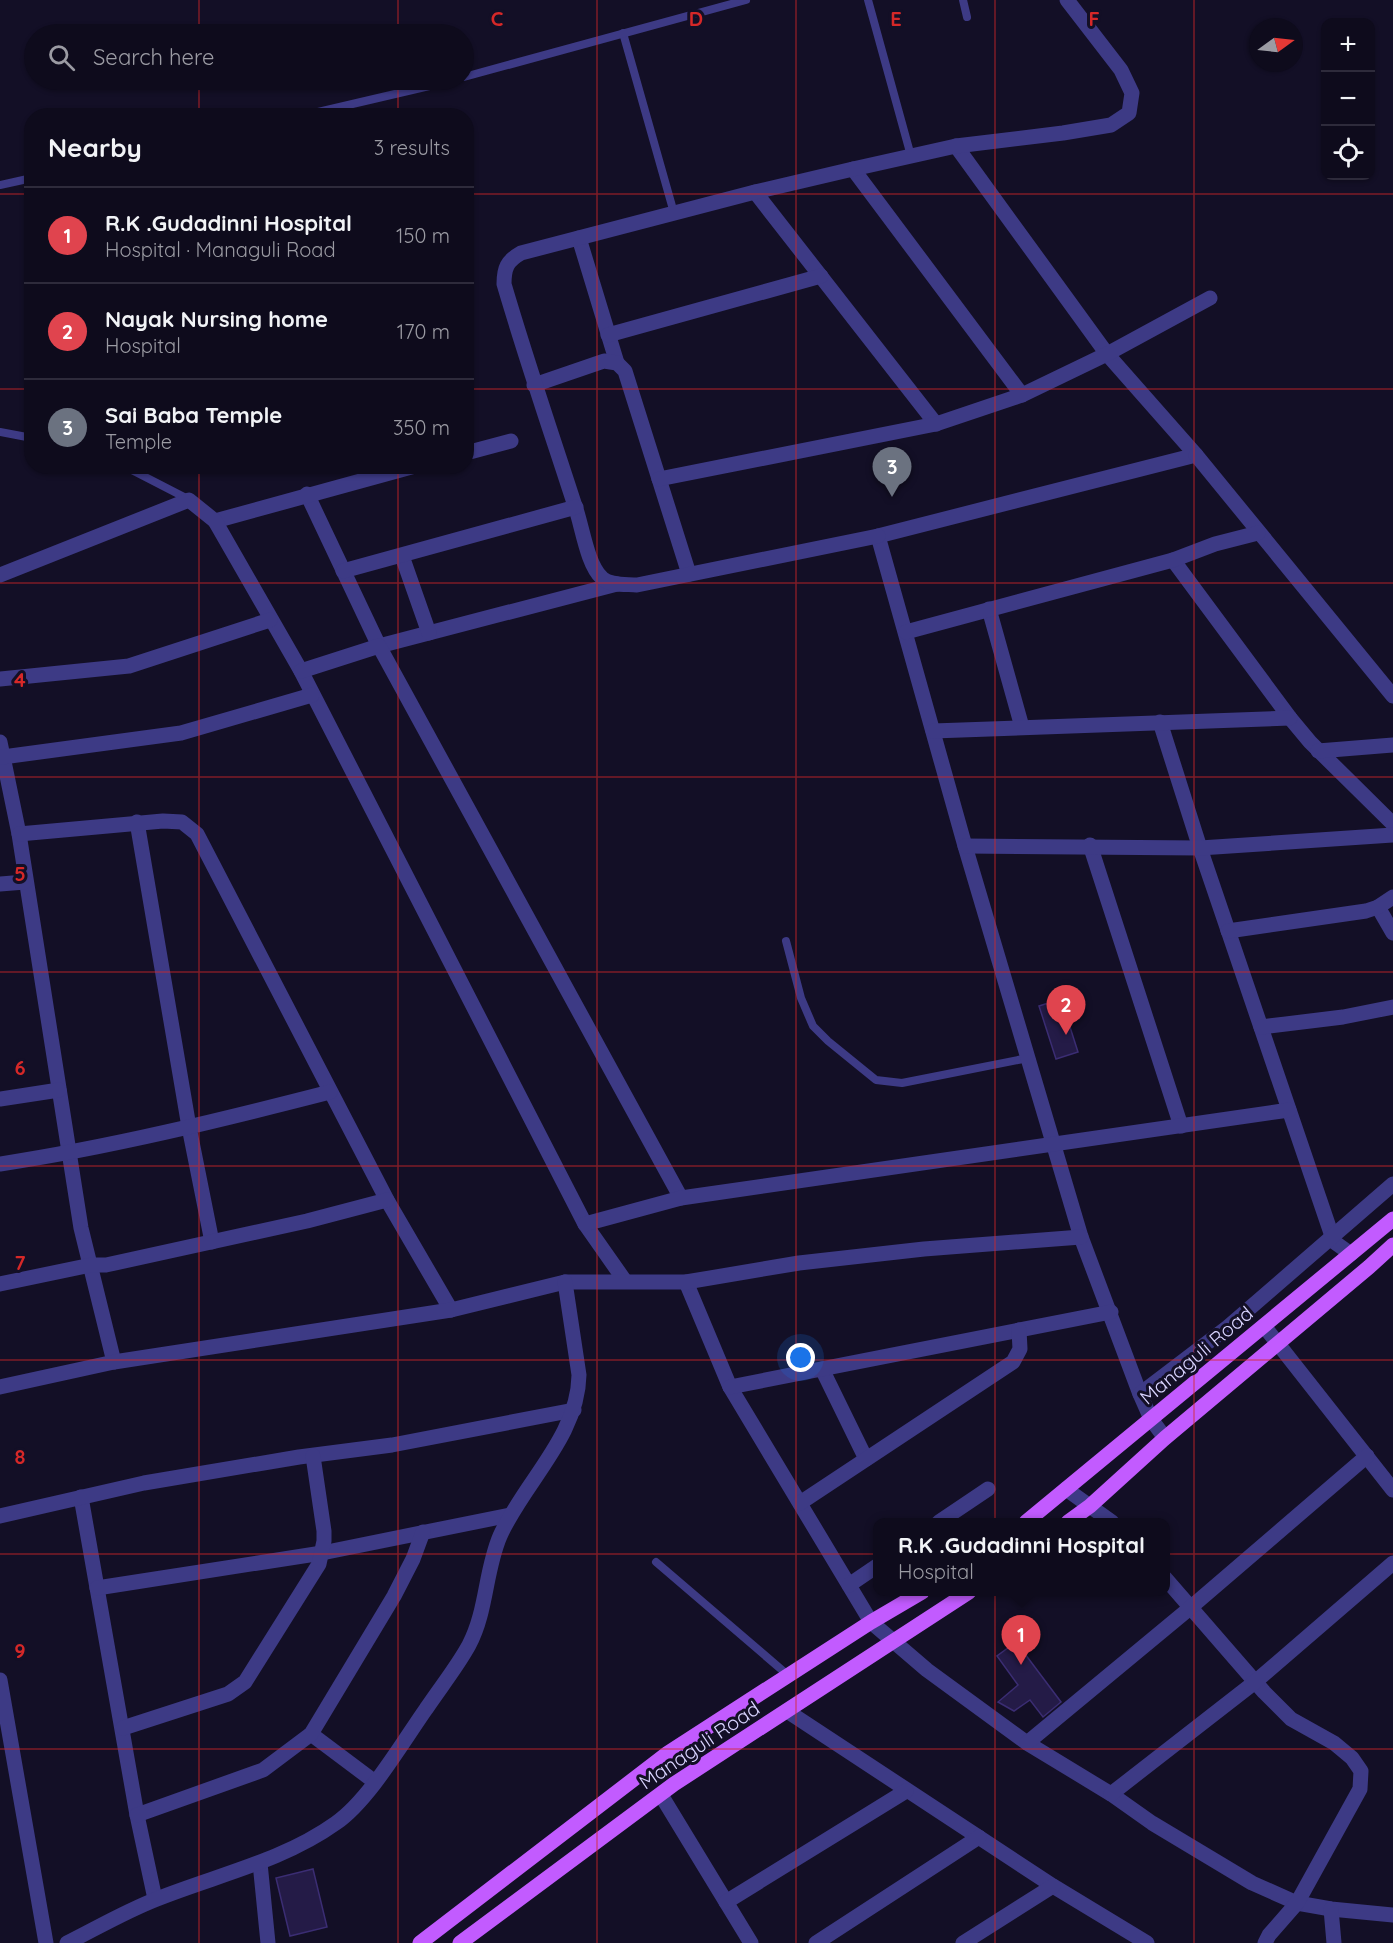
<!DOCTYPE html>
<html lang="en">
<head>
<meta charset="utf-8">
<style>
  body { margin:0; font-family:Quicksand,sans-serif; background:#171425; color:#f1f3f6 }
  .controls { position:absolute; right:18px; top:18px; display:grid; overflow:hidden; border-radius:12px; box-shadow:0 2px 4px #0004 }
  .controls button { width:54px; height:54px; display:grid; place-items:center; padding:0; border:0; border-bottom:2px solid #2e2b3b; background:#0e0b1c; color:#f1f3f6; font:30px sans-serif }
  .compass { position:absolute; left:1249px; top:18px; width:54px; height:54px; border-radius:50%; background:#0e0b1c; box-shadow:0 2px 4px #0004; rotate:75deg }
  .you { position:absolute; left:801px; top:1358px; width:21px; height:21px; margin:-15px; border:4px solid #fff; border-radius:50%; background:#1a73e8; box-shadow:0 0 0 9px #1a73e833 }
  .badge { display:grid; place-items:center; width:39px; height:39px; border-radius:50%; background:#00e5ff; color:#fff; font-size:20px; font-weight:700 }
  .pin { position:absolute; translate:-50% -50px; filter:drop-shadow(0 2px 3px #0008) }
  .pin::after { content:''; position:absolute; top:32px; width:21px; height:18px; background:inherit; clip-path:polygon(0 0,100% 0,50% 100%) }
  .popup { position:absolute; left:873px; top:1518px; width:297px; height:78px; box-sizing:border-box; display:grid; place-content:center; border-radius:12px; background:#0e0b1c; filter:drop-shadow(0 2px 4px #0005); font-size:20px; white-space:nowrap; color:#9b9ba3 }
  .popup b { font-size:22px; color:#f1f3f6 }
  .popup::after { content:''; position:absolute; left:50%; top:100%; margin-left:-12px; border:12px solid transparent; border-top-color:#0e0b1c }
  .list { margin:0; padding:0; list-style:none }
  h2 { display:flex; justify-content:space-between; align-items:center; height:78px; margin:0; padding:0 24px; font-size:26px }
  h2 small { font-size:20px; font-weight:400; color:#9b9ba3 }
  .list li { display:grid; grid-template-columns:39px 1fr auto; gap:18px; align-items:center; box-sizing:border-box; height:96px; padding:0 24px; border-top:2px solid #2e2b3b }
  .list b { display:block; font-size:22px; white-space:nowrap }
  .list p { margin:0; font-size:20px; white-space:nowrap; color:#9b9ba3 }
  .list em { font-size:20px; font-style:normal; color:#9b9ba3 }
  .icon { flex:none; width:33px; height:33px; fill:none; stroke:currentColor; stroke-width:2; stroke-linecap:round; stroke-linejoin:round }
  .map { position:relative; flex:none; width:1393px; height:1943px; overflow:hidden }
  .search { position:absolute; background:#0e0b1c; box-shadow:0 2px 4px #0004; left:24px; top:24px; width:450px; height:66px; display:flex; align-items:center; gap:15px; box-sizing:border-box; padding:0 21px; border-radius:33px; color:#9b9ba3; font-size:22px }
  .panel { position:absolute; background:#0e0b1c; box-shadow:0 2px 4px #0004; left:24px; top:108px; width:450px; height:366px; border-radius:24px }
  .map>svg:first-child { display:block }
</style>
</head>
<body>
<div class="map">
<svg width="1393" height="1943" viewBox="0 0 1393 1943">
  <rect width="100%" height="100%" fill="#130f26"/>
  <g fill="#241b47" stroke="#3b2d73" stroke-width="1.5">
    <polygon points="1061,999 1078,1052 1056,1059 1039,1006"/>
    <polygon points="1016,1642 1061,1702 1043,1717 1030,1700 1014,1711 998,1702 1018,1685 997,1656"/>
    <polygon points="313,1869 327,1927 290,1936 276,1878"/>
  </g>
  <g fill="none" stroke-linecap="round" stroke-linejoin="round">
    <g stroke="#3d3a85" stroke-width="8">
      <polyline points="868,0 911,156"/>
      <polyline points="963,0 967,17"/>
      <polyline points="623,33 674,213"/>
      <polyline points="464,77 746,0"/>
      <polyline points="301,116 455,80"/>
      <polyline points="0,185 32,178"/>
      <polyline points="0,432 32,438"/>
      <polyline points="124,466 188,499"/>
      <polyline points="786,941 801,998 813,1026 828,1041 876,1080 902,1083 1028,1058"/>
      <polyline points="656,1562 789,1676"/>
    </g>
    <g stroke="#3d3a85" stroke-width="15">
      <polyline points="956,146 1107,354 1196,455 878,536 965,846 1081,1237 1140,1394 1151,1419 1165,1438"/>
      <polyline points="853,169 1022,395"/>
      <polyline points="755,192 936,424"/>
      <polyline points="579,238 617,363"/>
      <polyline points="608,335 821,276"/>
      <polyline points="534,385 604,361 617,363 625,371 689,574"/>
      <polyline points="466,453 511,441"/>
      <polyline points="1196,455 1393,696"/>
      <polyline points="659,479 936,424 1022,395 1107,354 1210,298"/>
      <polyline points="307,494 379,646 617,584"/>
      <polyline points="215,521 415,466"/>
      <path d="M878 536 637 585C626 584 610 586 602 578 587 565 582 525 575 506 551 432 526 359 504 284 504 268 507 261 521 253L755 192 853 169 956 146 1063 133 1111 125 1129 113 1132 93 1121 70 1067 0"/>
      <polyline points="402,556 429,633"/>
      <polyline points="1173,560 1290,718 1310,742 1393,824"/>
      <polyline points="343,571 576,507"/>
      <polyline points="0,575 189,500 215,521 301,671 585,1224 625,1281"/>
      <polyline points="989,609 1022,727"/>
      <polyline points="906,632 1173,560 1215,544 1258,533"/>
      <polyline points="301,671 379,646 681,1198"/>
      <polyline points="0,679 129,666 270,620"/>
      <polyline points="1160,722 1200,848 1332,1236 1330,1239 1351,1254"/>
      <polyline points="933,731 1290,718"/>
      <polyline points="0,742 19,834 81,1228 114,1362"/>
      <polyline points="1318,751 1393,745"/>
      <polyline points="3,757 181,733 312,695"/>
      <polyline points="137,822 189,1127 212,1242"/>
      <polyline points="19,834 163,821 182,822 197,834 387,1200 451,1310"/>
      <polyline points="1090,845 1181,1126"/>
      <polyline points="965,846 1200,848 1393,835"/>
      <polyline points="0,884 25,882"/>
      <polyline points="1378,907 1393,933"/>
      <polyline points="1228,931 1366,911 1378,907 1393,897"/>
      <polyline points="1261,1027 1343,1017 1393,1007"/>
      <polyline points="0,1099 59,1090"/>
      <path d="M0 1164C111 1147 221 1120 330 1092"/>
      <polyline points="585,1224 681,1198 1289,1110"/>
      <polyline points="686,1282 730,1387 871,1622 927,1670 1027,1743 1111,1794 1152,1823 1252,1883 1297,1903 1331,1909 1393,1915"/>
      <polyline points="0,1284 91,1265 106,1265 307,1221 387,1200"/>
      <polyline points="1264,1326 1393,1490"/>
      <polyline points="822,1369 866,1459"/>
      <polyline points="0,1387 114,1362 451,1310 565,1282 686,1282 799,1263 924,1249 1081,1237"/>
      <polyline points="730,1387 1111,1312"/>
      <polyline points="1140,1394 1228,1327 1393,1184"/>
      <polyline points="1066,1489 1112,1522"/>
      <polyline points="81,1497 137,1815 155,1899"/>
      <polyline points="800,1503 1013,1362 1020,1349 1019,1330"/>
      <polyline points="0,1516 144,1483 299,1457 392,1445 574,1410"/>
      <polyline points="939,1522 988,1489"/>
      <polyline points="1165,1578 1264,1692 1291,1719 1334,1743 1352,1758 1361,1771 1360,1789 1297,1903 1269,1935 1265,1943"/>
      <polyline points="849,1585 877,1566"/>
      <polyline points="97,1588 322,1553 510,1515"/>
      <polyline points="0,1680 46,1943"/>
      <polyline points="787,1711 1053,1886 1147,1943"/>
      <polyline points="123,1728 228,1694 245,1682 319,1564 324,1541 324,1531 313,1456"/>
      <polyline points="311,1734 375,1782"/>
      <polyline points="1027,1743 1190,1608 1367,1456"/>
      <polyline points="1111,1794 1255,1682 1393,1563"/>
      <polyline points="661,1795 751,1943"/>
      <polyline points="137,1815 263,1770 311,1734 394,1596 413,1559 423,1532"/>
      <polyline points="260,1863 268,1943"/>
      <polyline points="726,1902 906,1791"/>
      <polyline points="1331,1909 1334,1943"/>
      <path d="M67 1943C97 1928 126 1911 157 1899 217 1875 283 1861 336 1823 369 1800 402 1743 426 1709 440 1688 457 1667 469 1645 487 1611 485 1571 500 1536 524 1482 578 1437 579 1375L565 1282"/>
      <polyline points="816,1943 979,1837"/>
      <polyline points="963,1943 1053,1886"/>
    </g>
    <g stroke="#c25bff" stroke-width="15">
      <polyline points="1026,1522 1393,1219"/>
      <polyline points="1068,1522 1090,1506 1165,1438 1369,1267 1393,1245"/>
      <polyline points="420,1943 668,1753 871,1622 922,1592"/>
      <polyline points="460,1943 674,1784 969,1592"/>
    </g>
  </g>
  <path fill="none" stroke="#d62828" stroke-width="1.5" stroke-opacity="0.55" d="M199 0V34M398 0V34M597 0V1943M796 0V1943M995 0V1943M1194 0V1943M199 80V116M398 80V116M0 194H32M466 194H1393M0 389H32M466 389H1393M199 466V1943M398 466V1943M0 583H1393M0 777H1393M0 972H1393M0 1166H1393M0 1360H1393M0 1554H1393M0 1749H1393"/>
  <g text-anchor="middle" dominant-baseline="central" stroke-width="6" stroke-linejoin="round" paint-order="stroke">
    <g font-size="20" fill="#d9d4ff" stroke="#130f26">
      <text transform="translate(1196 1355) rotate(-40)">Managuli Road</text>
      <text transform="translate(699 1745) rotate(-34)">Managuli Road</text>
    </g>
  </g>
  <g font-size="20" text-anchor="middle" font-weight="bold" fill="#d62828" stroke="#130f26" stroke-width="6" stroke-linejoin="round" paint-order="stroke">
    <text x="497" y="26">C</text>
    <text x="696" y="26">D</text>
    <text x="896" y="26">E</text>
    <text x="1094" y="26">F</text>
    <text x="20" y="687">4</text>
    <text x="20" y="881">5</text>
    <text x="20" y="1075">6</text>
    <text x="20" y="1270">7</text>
    <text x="20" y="1464">8</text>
    <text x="20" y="1658">9</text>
  </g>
</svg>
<div class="controls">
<button>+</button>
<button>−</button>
<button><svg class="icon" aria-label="locate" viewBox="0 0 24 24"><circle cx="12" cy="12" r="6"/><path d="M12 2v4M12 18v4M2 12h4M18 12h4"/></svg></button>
</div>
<svg class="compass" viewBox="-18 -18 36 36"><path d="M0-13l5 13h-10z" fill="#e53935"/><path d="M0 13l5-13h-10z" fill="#9b9ba3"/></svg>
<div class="you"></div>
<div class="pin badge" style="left:1021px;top:1665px;background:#e0444e">1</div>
<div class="popup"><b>R.K .Gudadinni Hospital</b>Hospital</div>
<div class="pin badge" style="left:1066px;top:1035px;background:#e0444e">2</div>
<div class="pin badge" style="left:892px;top:497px;background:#6b7280">3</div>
<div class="search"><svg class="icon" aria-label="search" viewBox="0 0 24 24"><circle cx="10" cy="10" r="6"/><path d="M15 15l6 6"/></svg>Search here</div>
<section class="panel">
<h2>Nearby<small>3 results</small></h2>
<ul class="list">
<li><span class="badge" style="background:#e0444e">1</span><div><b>R.K .Gudadinni Hospital</b><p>Hospital · Managuli Road</p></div><em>150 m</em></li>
<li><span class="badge" style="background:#e0444e">2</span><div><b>Nayak Nursing home</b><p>Hospital</p></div><em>170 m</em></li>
<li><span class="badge" style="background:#6b7280">3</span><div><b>Sai Baba Temple</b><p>Temple</p></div><em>350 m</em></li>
</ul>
</section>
</div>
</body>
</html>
